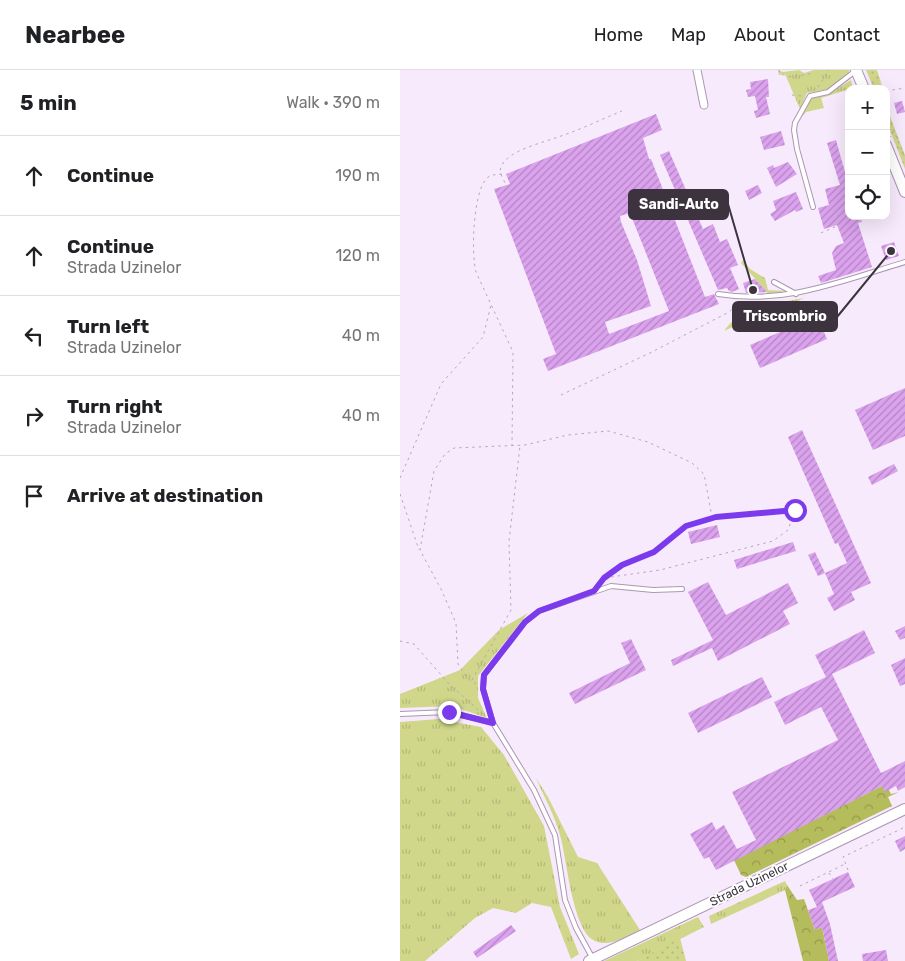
<!DOCTYPE html>
<html lang="en">
<head>
<meta charset="utf-8">
<style>
  body { margin:0; font-family:Rubik,sans-serif; background:#f2f2f2; color:#202124 }
  .controls { position:absolute; right:15px; top:15px; display:grid; overflow:hidden; border-radius:10px; box-shadow:0 5px 20px #0002 }
  .controls button { width:45px; height:45px; display:grid; place-items:center; padding:0; border:0; border-bottom:1px solid #e0e0e0; background:#fff; color:#202124; font:25px sans-serif }
  .stop { position:absolute; width:15px; height:15px; margin:-11px; border:4px solid #7c3aed; border-radius:50%; background:#fff }
  .stop.end { background:#7c3aed; border-color:#fff; box-shadow:0 1px 5px #0008 }
  .list { margin:0; padding:0; list-style:none }
  h2 { display:flex; justify-content:space-between; align-items:center; height:65px; margin:0; padding:0 20px; font-size:21px }
  h2 small { font-size:16px; font-weight:400; color:#757577 }
  .list li { display:grid; grid-template-columns:32px 1fr auto; gap:15px; align-items:center; box-sizing:border-box; height:80px; padding:0 20px; border-top:1px solid #e0e0e0 }
  .list b { display:block; font-size:19px; white-space:nowrap }
  .list p { margin:0; font-size:16px; white-space:nowrap; color:#757577 }
  .list em { font-size:16px; font-style:normal; color:#757577 }
  .icon { flex:none; width:28px; height:28px; fill:none; stroke:currentColor; stroke-width:2; stroke-linecap:round; stroke-linejoin:round }
  .map { position:relative; flex:none; width:505px; height:891px; overflow:hidden }
  header { display:flex; align-items:center; gap:30px; box-sizing:border-box; height:70px; padding:0 25px; background:#fff; border-bottom:1px solid #e0e0e0 }
  header strong { font-size:24px }
  nav { display:flex; gap:28px; margin-inline-start:auto; font-size:18px }
  main { display:flex }
  aside { flex:1; background:#fff }
  .map>svg:first-child { display:block }
</style>
</head>
<body>
<header>
<strong>Nearbee</strong>
<nav><a>Home</a><a>Map</a><a>About</a><a>Contact</a></nav>
</header>
<main>
<aside>
<h2>5 min<small>Walk · 390 m</small></h2>
<ul class="list">
<li><svg class="icon" aria-label="ahead" viewBox="0 0 24 24"><path d="M12 20V5M6 11l6-6 6 6"/></svg><div><b>Continue</b></div><em>190 m</em></li>
<li><svg class="icon" aria-label="ahead" viewBox="0 0 24 24"><path d="M12 20V5M6 11l6-6 6 6"/></svg><div><b>Continue</b><p>Strada Uzinelor</p></div><em>120 m</em></li>
<li><svg class="icon" aria-label="left" viewBox="0 0 24 24"><path d="M17 20v-9H6M10 6l-5 5 5 5"/></svg><div><b>Turn left</b><p>Strada Uzinelor</p></div><em>40 m</em></li>
<li><svg class="icon" aria-label="right" viewBox="0 0 24 24"><path d="M7 20v-9h11M14 6l5 5-5 5"/></svg><div><b>Turn right</b><p>Strada Uzinelor</p></div><em>40 m</em></li>
<li><svg class="icon" aria-label="arrive" viewBox="0 0 24 24"><path d="M6 21V4h12l-3 4 3 4H6"/></svg><div><b>Arrive at destination</b></div></li>
</ul>
</aside>
<div class="map">
<svg width="505" height="891" viewBox="0 0 505 891">
  <defs>
    <pattern id="grass-tufts" width="24" height="20" patternUnits="userSpaceOnUse" patternTransform="scale(1.25)"><rect width="24" height="20" fill="#d0d78a"/><path d="M3 7l-1-3M5 7V3M7 7l1-3M15 17l-1-3M17 17v-4M19 17l1-3" fill="none" stroke="#b4b978"/></pattern>
    <pattern id="forest-crowns" width="20" height="18" patternUnits="userSpaceOnUse" patternTransform="scale(1.25)"><rect width="20" height="18" fill="#b5bc5c"/><path d="M2 6a3 3 0 1 1 6 0M12 15a3 3 0 1 1 6 0" fill="none" stroke="#94994d"/></pattern>
    <pattern id="garden-dots" width="8" height="8" patternUnits="userSpaceOnUse" patternTransform="scale(1.25)"><rect width="8" height="8" fill="#d0d78a"/><path d="M2 2h.1M6 6h.1" fill="none" stroke="#b4b978" stroke-width="1.8" stroke-linecap="round"/></pattern>
    <pattern id="building-hatch" width="6" height="6" patternUnits="userSpaceOnUse" patternTransform="scale(1.25)"><rect width="6" height="6" fill="#dba2ee"/><path d="M-1 1l2-2M0 6l6-6M5 7l2-2" fill="none" stroke="#b385c2"/></pattern>
  </defs>
  <rect width="100%" height="100%" fill="#f7eafc"/>
  <g fill="url(#grass-tufts)">
    <polygon points="378,0 383,2 399,0 404,3 414,0 449,0 449,4 429,19 407,23 400,39 385,4 379,5"/>
    <polygon points="451,10 453,18 421,28 424,38 406,42 399,50 411,28 427,25"/>
    <polygon points="343,190 350,199 365,208 368,220 384,221 367,225 367,222 341,193"/>
    <path d="M404 228 339 260 337 255 324 261C339 237 378 233 404 228Z"/>
    <polygon points="128,543 78,606 78,628 87,648 52,636 0,638 0,624 60,600 99,560"/>
    <polygon points="39,649 81,657 104,685 144,756 160,837 179,884 171,889 151,837 132,833 116,843 93,838 75,848 25,891 0,891 0,652"/>
    <path d="M136 708 148 727 178 787 197 793 240 860C227 866 208 879 193 870 172 857 167 789 160 765 155 746 144 727 136 708Z"/>
    <polygon points="385,811 387,815 385,820 311,854 309,846"/>
    <polygon points="298,847 304,857 237,891 204,891"/>
  </g>
  <g fill="url(#forest-crowns)">
    <polygon points="482,716 489,720 491,724 499,722 488,727 492,736 346,807 341,805 334,790"/>
    <polygon points="387,815 397,830 404,829 415,860 422,857 429,891 403,891 385,820"/>
  </g>
  <g fill="url(#garden-dots)">
    <polygon points="466,0 477,0 483,19 474,19"/>
    <polygon points="486,36 505,85 505,99 486,50"/>
    <polygon points="280,868 286,891 237,891"/>
  </g>
  <g fill="url(#building-hatch)" fill-rule="evenodd">
    <polygon points="368,9 369,27 366,27 370,44 356,48 354,41 358,40 355,26 348,27 346,20 351,19 350,12"/>
    <polygon points="502,31 505,42 497,44 494,33"/>
    <path d="M256 44 262 60 243 68 249 89H251L305 227 314 224 319 234 148 301 143 289 156 284 94 119 110 114 106 104ZM230 143 269 241 209 264 205 252 251 236 237 190 221 152 220 146Z"/>
    <polygon points="381,61 385,75 364,80 360,67"/>
    <polygon points="436,70 449,116 449,146 460,146 462,152 458,153 472,197 421,213 418,206 436,200 432,183 436,176 444,173 437,155 424,159 418,138 429,135 425,119 440,115 427,73"/>
    <polygon points="269,81 303,159 313,154 320,172 327,169 338,195 330,198 339,219 332,222 329,221 327,218 318,220 260,85"/>
    <polygon points="388,92 397,104 376,117 367,98 373,95 374,98"/>
    <polygon points="358,115 362,123 349,130 345,121"/>
    <polygon points="396,122 403,139 396,142 395,140 375,151 370,144 376,140 373,131"/>
    <polygon points="494,172 499,186 486,190 481,176"/>
    <polygon points="355,209 367,222 346,223 343,213"/>
    <polygon points="417,246 427,269 360,298 350,275"/>
    <polygon points="505,318 505,366 473,380 455,340"/>
    <polygon points="402,360 471,513 451,522 455,530 434,541 427,528 434,524 425,503 447,493 438,473 435,474 388,367"/>
    <polygon points="494,394 498,401 472,415 468,407"/>
    <polygon points="317,455 320,467 291,474 288,462"/>
    <polygon points="393,472 396,481 337,499 334,490"/>
    <polygon points="415,482 425,503 418,506 408,485"/>
    <polygon points="308,512 326,545 388,513 398,533 383,541 390,554 318,591 312,578 273,596 271,590 313,570 288,522"/>
    <polygon points="505,556 505,568 500,570 495,561"/>
    <polygon points="464,560 475,583 432,604 481,703 505,691 505,717 498,721 496,716 485,722 482,716 316,800 309,787 304,789 290,764 312,752 316,760 324,755 337,779 356,770 332,722 438,670 421,637 385,655 374,632 426,607 415,585"/>
    <polygon points="231,569 246,600 175,634 169,623 230,593 221,573"/>
    <polygon points="505,588 505,614 500,616 491,595"/>
    <polygon points="362,607 372,627 298,663 288,643"/>
    <polygon points="505,766 505,779 500,782 495,771"/>
    <polygon points="448,802 455,817 422,832 430,854 438,891 429,891 422,857 415,860 408,840 417,837 409,820"/>
    <polygon points="111,855 116,861 77,888 73,882"/>
    <polygon points="486,880 488,891 463,891 462,884"/>
  </g>
  <g fill="none" stroke-linecap="round" stroke-linejoin="round">
    <defs>
      <g id="lane">
        <polyline points="413,137 397,79 394,60 395,53 410,26 428,22 454,2"/>
        <polyline points="374,212 396,224"/>
        <path d="M318 224C385 235 442 211 505 192"/>
        <polyline points="0,644 49,642 93,653 134,720 155,765 165,830 176,858 193,889"/>
        <polyline points="93,653 83,619 84,605 125,552 139,541 211,516 253,520 282,519"/>
      </g>
      <polyline id="street" points="297,0 304,35"/>
      <g id="secondary">
        <polyline points="456,0 464,19"/>
        <polyline points="486,75 505,122"/>
        <polyline points="189,891 505,739"/>
      </g>
    </defs>
    <use href="#lane" stroke="#ac97b3" stroke-width="6"/>
    <use href="#street" stroke="#ac97b3" stroke-width="9"/>
    <use href="#secondary" stroke="#ac97b3" stroke-width="12"/>
    <g stroke="#b4a8b8" stroke-width="1" stroke-dasharray="2.5 4" stroke-linecap="butt">
      <polyline points="379,0 380,4 392,7 414,3"/>
      <polyline points="418,17 429,0"/>
      <polyline points="486,21 505,18"/>
      <polyline points="392,25 402,26"/>
      <polyline points="486,41 505,88"/>
      <polyline points="486,54 491,67"/>
      <path d="M102 104C96 105 91 104 87 108 73 121 71 184 76 202L113 282 112 376"/>
      <path d="M108 118C105 112 98 103 101 97 107 80 146 72 161 66 182 59 202 49 222 41"/>
      <polyline points="437,146 443,144"/>
      <polyline points="421,163 439,155 434,139"/>
      <polyline points="161,325 252,282 329,242 340,232"/>
      <polyline points="0,408 41,314 83,267 91,235"/>
      <polyline points="0,424 19,480"/>
      <polyline points="206,507 222,495 254,482 287,456 315,447"/>
      <polyline points="0,571 14,574 50,615 83,644"/>
      <polyline points="72,610 111,540 109,471 120,376"/>
      <polyline points="76,614 67,608 58,594 56,553 41,519 20,480 34,401 45,384 54,378 125,375 168,365 208,361 248,372 292,393 304,404 311,442 316,447 395,440 388,460 373,471 260,500 204,508 202,512"/>
      <polyline points="448,800 443,787 505,757"/>
      <polyline points="429,803 433,809"/>
      <polyline points="400,816 445,794"/>
    </g>
    <use href="#lane" stroke="#fff" stroke-width="4"/>
    <use href="#street" stroke="#fff" stroke-width="7"/>
    <use href="#secondary" stroke="#fff" stroke-width="10"/>
  </g>
  <g fill="none" stroke-linecap="round" stroke-linejoin="round">
    <polyline stroke="#7c3aed" stroke-width="6" points="49,642 93,653 83,619 84,605 125,552 139,541 194,521 204,508 222,495 254,482 286,456 316,447 395,440"/>
  </g>
  <g text-anchor="middle" dominant-baseline="central" stroke-width="4" stroke-linejoin="round" paint-order="stroke">
    <g font-size="12" fill="#3c333f" stroke="#fff">
      <text transform="translate(349 814) rotate(-26)">Strada Uzinelor</text>
    </g>
  </g>
  <path fill="none" stroke="#3c333f" stroke-width="2" d="M353 220L328 134M491 181L437 247"/>
  <g fill="#3c333f" stroke="#fff" stroke-width="2">
    <circle cx="353" cy="220" r="5"/>
    <circle cx="491" cy="181" r="5"/>
  </g>
  <g fill="#3c333f" stroke="#3c333f" stroke-width="2">
    <rect x="229" y="120" width="99" height="29" rx="5"/>
    <rect x="333" y="232" width="104" height="29" rx="5"/>
  </g>
  <g font-size="14" text-anchor="middle" font-weight="bold" fill="#fff">
    <text x="279" y="139">Sandi-Auto</text>
    <text x="385" y="251">Triscombrio</text>
  </g>
</svg>
<div class="controls">
<button>+</button>
<button>−</button>
<button><svg class="icon" aria-label="locate" viewBox="0 0 24 24"><circle cx="12" cy="12" r="6"/><path d="M12 2v4M12 18v4M2 12h4M18 12h4"/></svg></button>
</div>
<div class="stop" style="left:395px;top:440px"></div>
<div class="stop end" style="left:49px;top:642px"></div>
</div>
</main>
</body>
</html>
